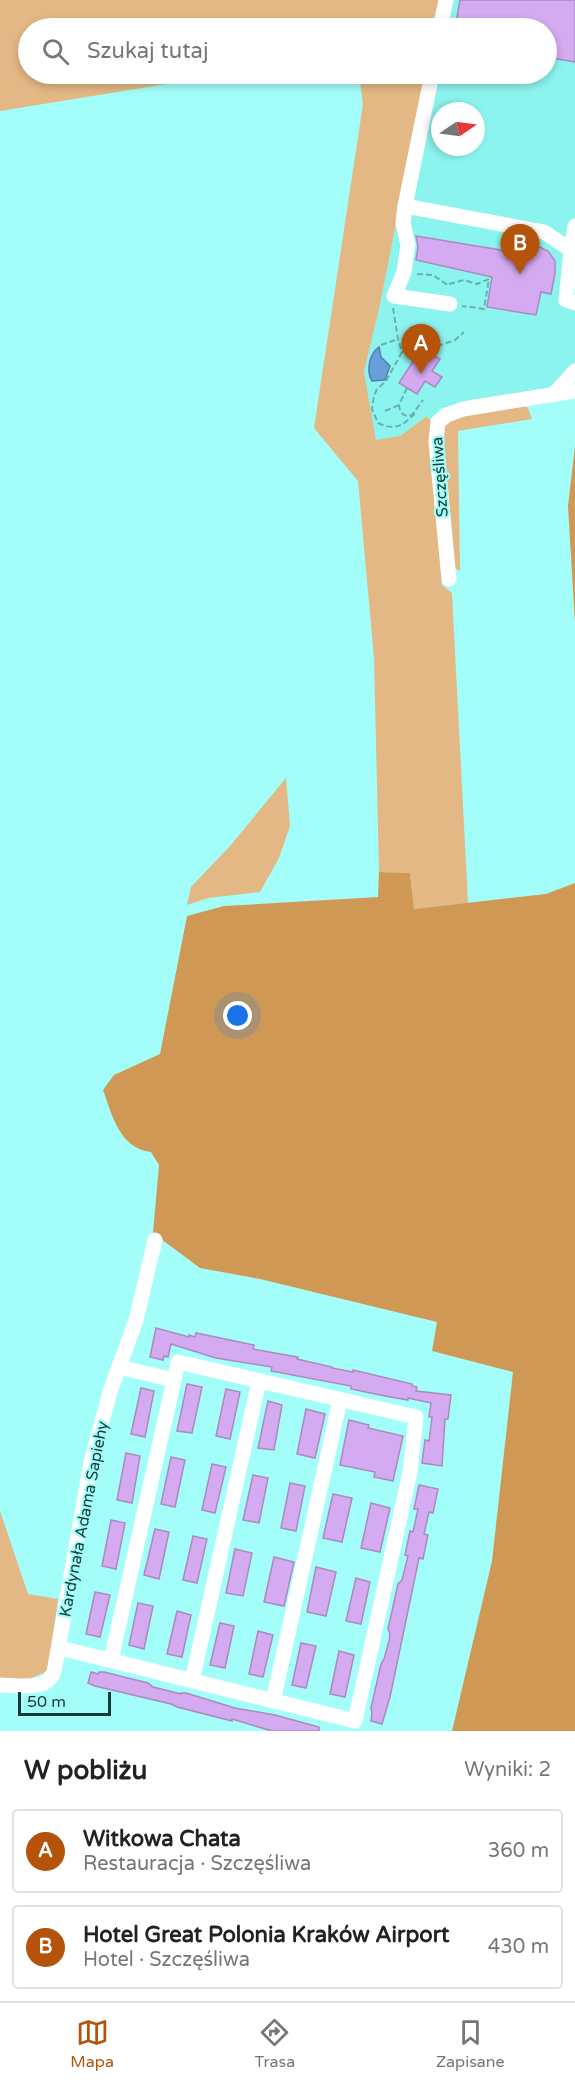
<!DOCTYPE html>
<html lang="pl">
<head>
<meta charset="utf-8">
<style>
  body { margin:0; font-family:"Varela Round",sans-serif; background:#f2f2f2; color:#222 }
  .compass { position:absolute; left:431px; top:102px; width:54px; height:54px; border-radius:50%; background:#fff; box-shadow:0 3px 9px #0003; rotate:77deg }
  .scale { position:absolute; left:18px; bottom:15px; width:93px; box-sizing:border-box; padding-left:6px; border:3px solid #143b39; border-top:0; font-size:16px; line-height:21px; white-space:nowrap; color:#143b39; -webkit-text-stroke:4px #a3fef9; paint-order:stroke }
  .you { position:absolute; left:238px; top:1016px; width:21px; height:21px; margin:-15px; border:4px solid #fff; border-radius:50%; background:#1a73e8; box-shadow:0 0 0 9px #1a73e833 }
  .badge { display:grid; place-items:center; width:39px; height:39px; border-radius:50%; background:#b45309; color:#fff; font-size:20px; font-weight:700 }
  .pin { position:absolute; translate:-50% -50px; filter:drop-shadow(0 2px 3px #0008) }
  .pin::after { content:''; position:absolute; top:32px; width:21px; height:18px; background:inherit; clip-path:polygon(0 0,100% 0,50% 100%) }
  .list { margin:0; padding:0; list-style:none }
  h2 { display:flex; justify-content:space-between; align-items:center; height:78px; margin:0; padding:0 24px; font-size:26px }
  h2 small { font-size:20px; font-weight:400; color:#767676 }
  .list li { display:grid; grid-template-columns:39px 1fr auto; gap:18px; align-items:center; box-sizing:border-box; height:84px; margin:0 12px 12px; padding:0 12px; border:2px solid #e0e0e0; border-radius:6px }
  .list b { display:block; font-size:22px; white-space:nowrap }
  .list p { margin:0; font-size:20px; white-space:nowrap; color:#767676 }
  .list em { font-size:20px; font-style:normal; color:#767676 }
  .icon { flex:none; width:33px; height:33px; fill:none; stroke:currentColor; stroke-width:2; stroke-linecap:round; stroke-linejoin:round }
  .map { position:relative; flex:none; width:575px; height:1731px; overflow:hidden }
  .search { position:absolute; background:#fff; box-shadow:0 3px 9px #0003; left:18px; right:18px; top:18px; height:66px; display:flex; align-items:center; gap:15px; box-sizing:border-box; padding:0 21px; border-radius:33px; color:#767676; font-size:22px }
  .sheet { height:270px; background:#fff }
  nav { display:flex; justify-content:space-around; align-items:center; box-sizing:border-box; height:84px; border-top:2px solid #e0e0e0; background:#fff; font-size:16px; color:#767676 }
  nav a { display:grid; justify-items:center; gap:3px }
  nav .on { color:#b45309 }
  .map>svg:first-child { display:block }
</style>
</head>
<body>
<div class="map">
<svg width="575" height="1731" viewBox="0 0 575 1731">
  <rect width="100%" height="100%" fill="#a3fef9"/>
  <path fill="#8cf4ef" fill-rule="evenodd" d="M439 0H575V362L552 387 440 408 432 421 427 416 400 436 376 441 364 372 379 309 426 74H546V28H434ZM440 111H476V147H440Z"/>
  <g fill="#e3b884">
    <polygon points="0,0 439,0 434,28 28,28 28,74 228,74 0,111"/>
    <polygon points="359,74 426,74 379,309 364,372 376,440 400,436 427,416 440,433 449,418 519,404 528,408 532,419 458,431 460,571 440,561 442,585 452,593 468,903 414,909 410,873 379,872 374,658 358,481 314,428 363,104"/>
    <polygon points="286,778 290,826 279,858 260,892 208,898 187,905 191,887 230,846"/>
    <polygon points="0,1511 28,1594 58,1599 48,1671 29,1679 0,1681"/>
  </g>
  <g fill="#cf9955">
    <polygon points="575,446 575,623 568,506"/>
    <path d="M379 872 410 873 414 909 546 894 575 883V1731H452L492 1561 513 1372 432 1351 437 1322 260 1279 200 1268 153 1233 159 1165 151 1152C120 1149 112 1115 103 1090L114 1075 160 1054 187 916 224 906 378 897Z"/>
  </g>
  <path fill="#689fdb" stroke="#4f81aa" stroke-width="1.5" d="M379 347 381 357 390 366 385 380 372 381C366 371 369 354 379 347Z"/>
  <g fill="#d4aaf0" stroke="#ab89c1" stroke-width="1.5">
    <polygon points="460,0 575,0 575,62 546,57 546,28 455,28"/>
    <polygon points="416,236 519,253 522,239 534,241 533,244 548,251 555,261 555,273 551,294 541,292 536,315 487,307 492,277 416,260 418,246"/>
    <polygon points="421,349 440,359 432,371 442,377 435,387 425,381 417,394 399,383"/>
    <polygon points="156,1328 189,1337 189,1335 195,1337 196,1333 254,1345 253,1349 298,1357 297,1359 332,1367 332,1368 353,1372 353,1370 412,1384 412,1386 417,1387 416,1391 451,1395 448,1419 445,1419 442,1466 422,1463 425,1440 429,1441 432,1417 429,1417 431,1403 408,1398 408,1400 385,1396 351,1389 351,1386 271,1371 272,1367 216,1358 171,1344 168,1357 164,1356 163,1360 150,1357"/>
    <polygon points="187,1384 202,1387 192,1433 177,1431"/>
    <polygon points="141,1388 154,1391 145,1437 131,1434"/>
    <polygon points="226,1389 240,1392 230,1439 216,1436"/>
    <polygon points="268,1401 282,1405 274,1450 258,1448"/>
    <polygon points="306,1409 325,1414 315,1458 297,1454"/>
    <polygon points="349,1420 369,1425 368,1428 403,1436 393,1481 374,1477 375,1472 340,1465"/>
    <polygon points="126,1453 140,1456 132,1503 117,1500"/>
    <polygon points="171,1457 185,1460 175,1507 161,1504"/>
    <polygon points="212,1464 226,1467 215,1513 202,1510"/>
    <polygon points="253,1475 268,1478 259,1523 243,1520"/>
    <polygon points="290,1483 305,1486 296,1531 281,1528"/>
    <polygon points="419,1485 438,1489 433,1513 429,1512 424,1534 428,1535 423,1559 419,1558 390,1697 382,1724 371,1721 372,1714 371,1708 381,1664 384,1659 389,1641 390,1634 388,1629 398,1584 402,1580 408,1556 405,1555 410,1531 413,1532 418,1509 414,1509"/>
    <polygon points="333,1494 352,1498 342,1542 323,1538"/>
    <polygon points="371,1503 390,1508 380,1552 361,1548"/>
    <polygon points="111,1520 125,1523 116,1569 102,1566"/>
    <polygon points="155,1529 169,1532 159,1579 144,1575"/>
    <polygon points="193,1536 207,1539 197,1583 183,1580"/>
    <polygon points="235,1549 252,1553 243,1596 226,1593"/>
    <polygon points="274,1557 294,1562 284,1606 264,1602"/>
    <polygon points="316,1567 336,1572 326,1616 307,1612"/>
    <polygon points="356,1578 370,1582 361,1624 346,1621"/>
    <polygon points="95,1592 110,1595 100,1637 86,1634"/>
    <polygon points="138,1603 153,1606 144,1649 129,1645"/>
    <polygon points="177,1611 191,1615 182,1657 167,1654"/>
    <polygon points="220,1623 234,1626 225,1668 210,1665"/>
    <polygon points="258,1631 273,1635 263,1677 249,1674"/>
    <polygon points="301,1643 316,1646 306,1688 292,1685"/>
    <polygon points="339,1651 354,1655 345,1697 330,1694"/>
    <polygon points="91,1672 98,1674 99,1672 104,1672 148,1683 153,1687 181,1694 181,1693 186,1693 235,1708 275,1715 319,1727 319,1731 272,1731 232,1719 232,1721 177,1707 171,1704 95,1686 88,1683"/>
  </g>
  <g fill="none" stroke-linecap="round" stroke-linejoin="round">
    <g stroke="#6ab0ac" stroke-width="2" stroke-dasharray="6 3" stroke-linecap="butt">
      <polyline points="417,274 433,275 449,286"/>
      <polyline points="449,284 464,280 477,284 489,279 484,309 462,306"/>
      <path d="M393 308 398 339 402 352 386 381 377 389 374 396 372 409 378 423C394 431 404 426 416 412"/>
      <polyline points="421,342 432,348 455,340 464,332"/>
      <polyline points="381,345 398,339"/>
      <path d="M402 352C415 349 424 344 423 329"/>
      <path d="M407 388 399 405C400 414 404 417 412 415L423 400"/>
      <polyline points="385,411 399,405"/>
    </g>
    <g stroke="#fff" stroke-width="15">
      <polyline points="440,28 446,0"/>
      <polyline points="432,74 405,206 544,232 571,250 566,300 575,303"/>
      <polyline points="405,206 403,223 408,245 404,272 394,296 450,304"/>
      <polyline points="571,250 575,226"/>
      <polyline points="553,395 575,371"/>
      <polyline points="449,579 436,442 438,422 447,415 463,409 575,391"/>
      <polyline points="119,1367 174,1380"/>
      <polyline points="60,1648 355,1721 410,1472 416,1417 178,1362 111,1660"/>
      <polyline points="192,1681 259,1381"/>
      <path d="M0 1685C18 1685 46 1692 54 1672L91 1462 110 1392 136 1320 155 1240"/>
      <polyline points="273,1701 340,1400"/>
    </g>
  </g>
  <g text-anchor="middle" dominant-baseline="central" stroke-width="4.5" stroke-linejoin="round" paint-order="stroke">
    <g font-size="16" fill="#143b39" stroke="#a3fef9">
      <text transform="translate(440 477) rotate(-94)">Szczęśliwa</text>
      <text transform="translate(84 1519) rotate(-79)">Kardynała Adama Sapiehy</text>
    </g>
  </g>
</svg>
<svg class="compass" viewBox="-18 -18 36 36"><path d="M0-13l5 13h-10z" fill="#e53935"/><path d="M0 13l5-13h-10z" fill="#767676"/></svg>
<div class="scale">50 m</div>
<div class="you"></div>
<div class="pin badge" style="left:421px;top:374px">A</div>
<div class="pin badge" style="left:520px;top:274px">B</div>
<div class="search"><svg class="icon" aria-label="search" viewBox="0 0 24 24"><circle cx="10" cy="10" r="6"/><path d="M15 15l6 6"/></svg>Szukaj tutaj</div>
</div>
<section class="sheet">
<h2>W pobliżu<small>Wyniki: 2</small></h2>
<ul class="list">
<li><span class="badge">A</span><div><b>Witkowa Chata</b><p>Restauracja · Szczęśliwa</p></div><em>360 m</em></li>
<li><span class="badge">B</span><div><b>Hotel Great Polonia Kraków Airport</b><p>Hotel · Szczęśliwa</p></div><em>430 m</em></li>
</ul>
</section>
<nav>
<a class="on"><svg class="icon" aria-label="map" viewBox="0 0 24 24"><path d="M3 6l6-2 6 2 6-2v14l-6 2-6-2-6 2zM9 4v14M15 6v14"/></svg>Mapa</a>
<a><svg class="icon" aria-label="directions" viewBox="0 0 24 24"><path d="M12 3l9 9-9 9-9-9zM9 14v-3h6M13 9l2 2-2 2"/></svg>Trasa</a>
<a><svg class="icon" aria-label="saved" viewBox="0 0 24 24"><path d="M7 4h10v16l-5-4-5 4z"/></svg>Zapisane</a>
</nav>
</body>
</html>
